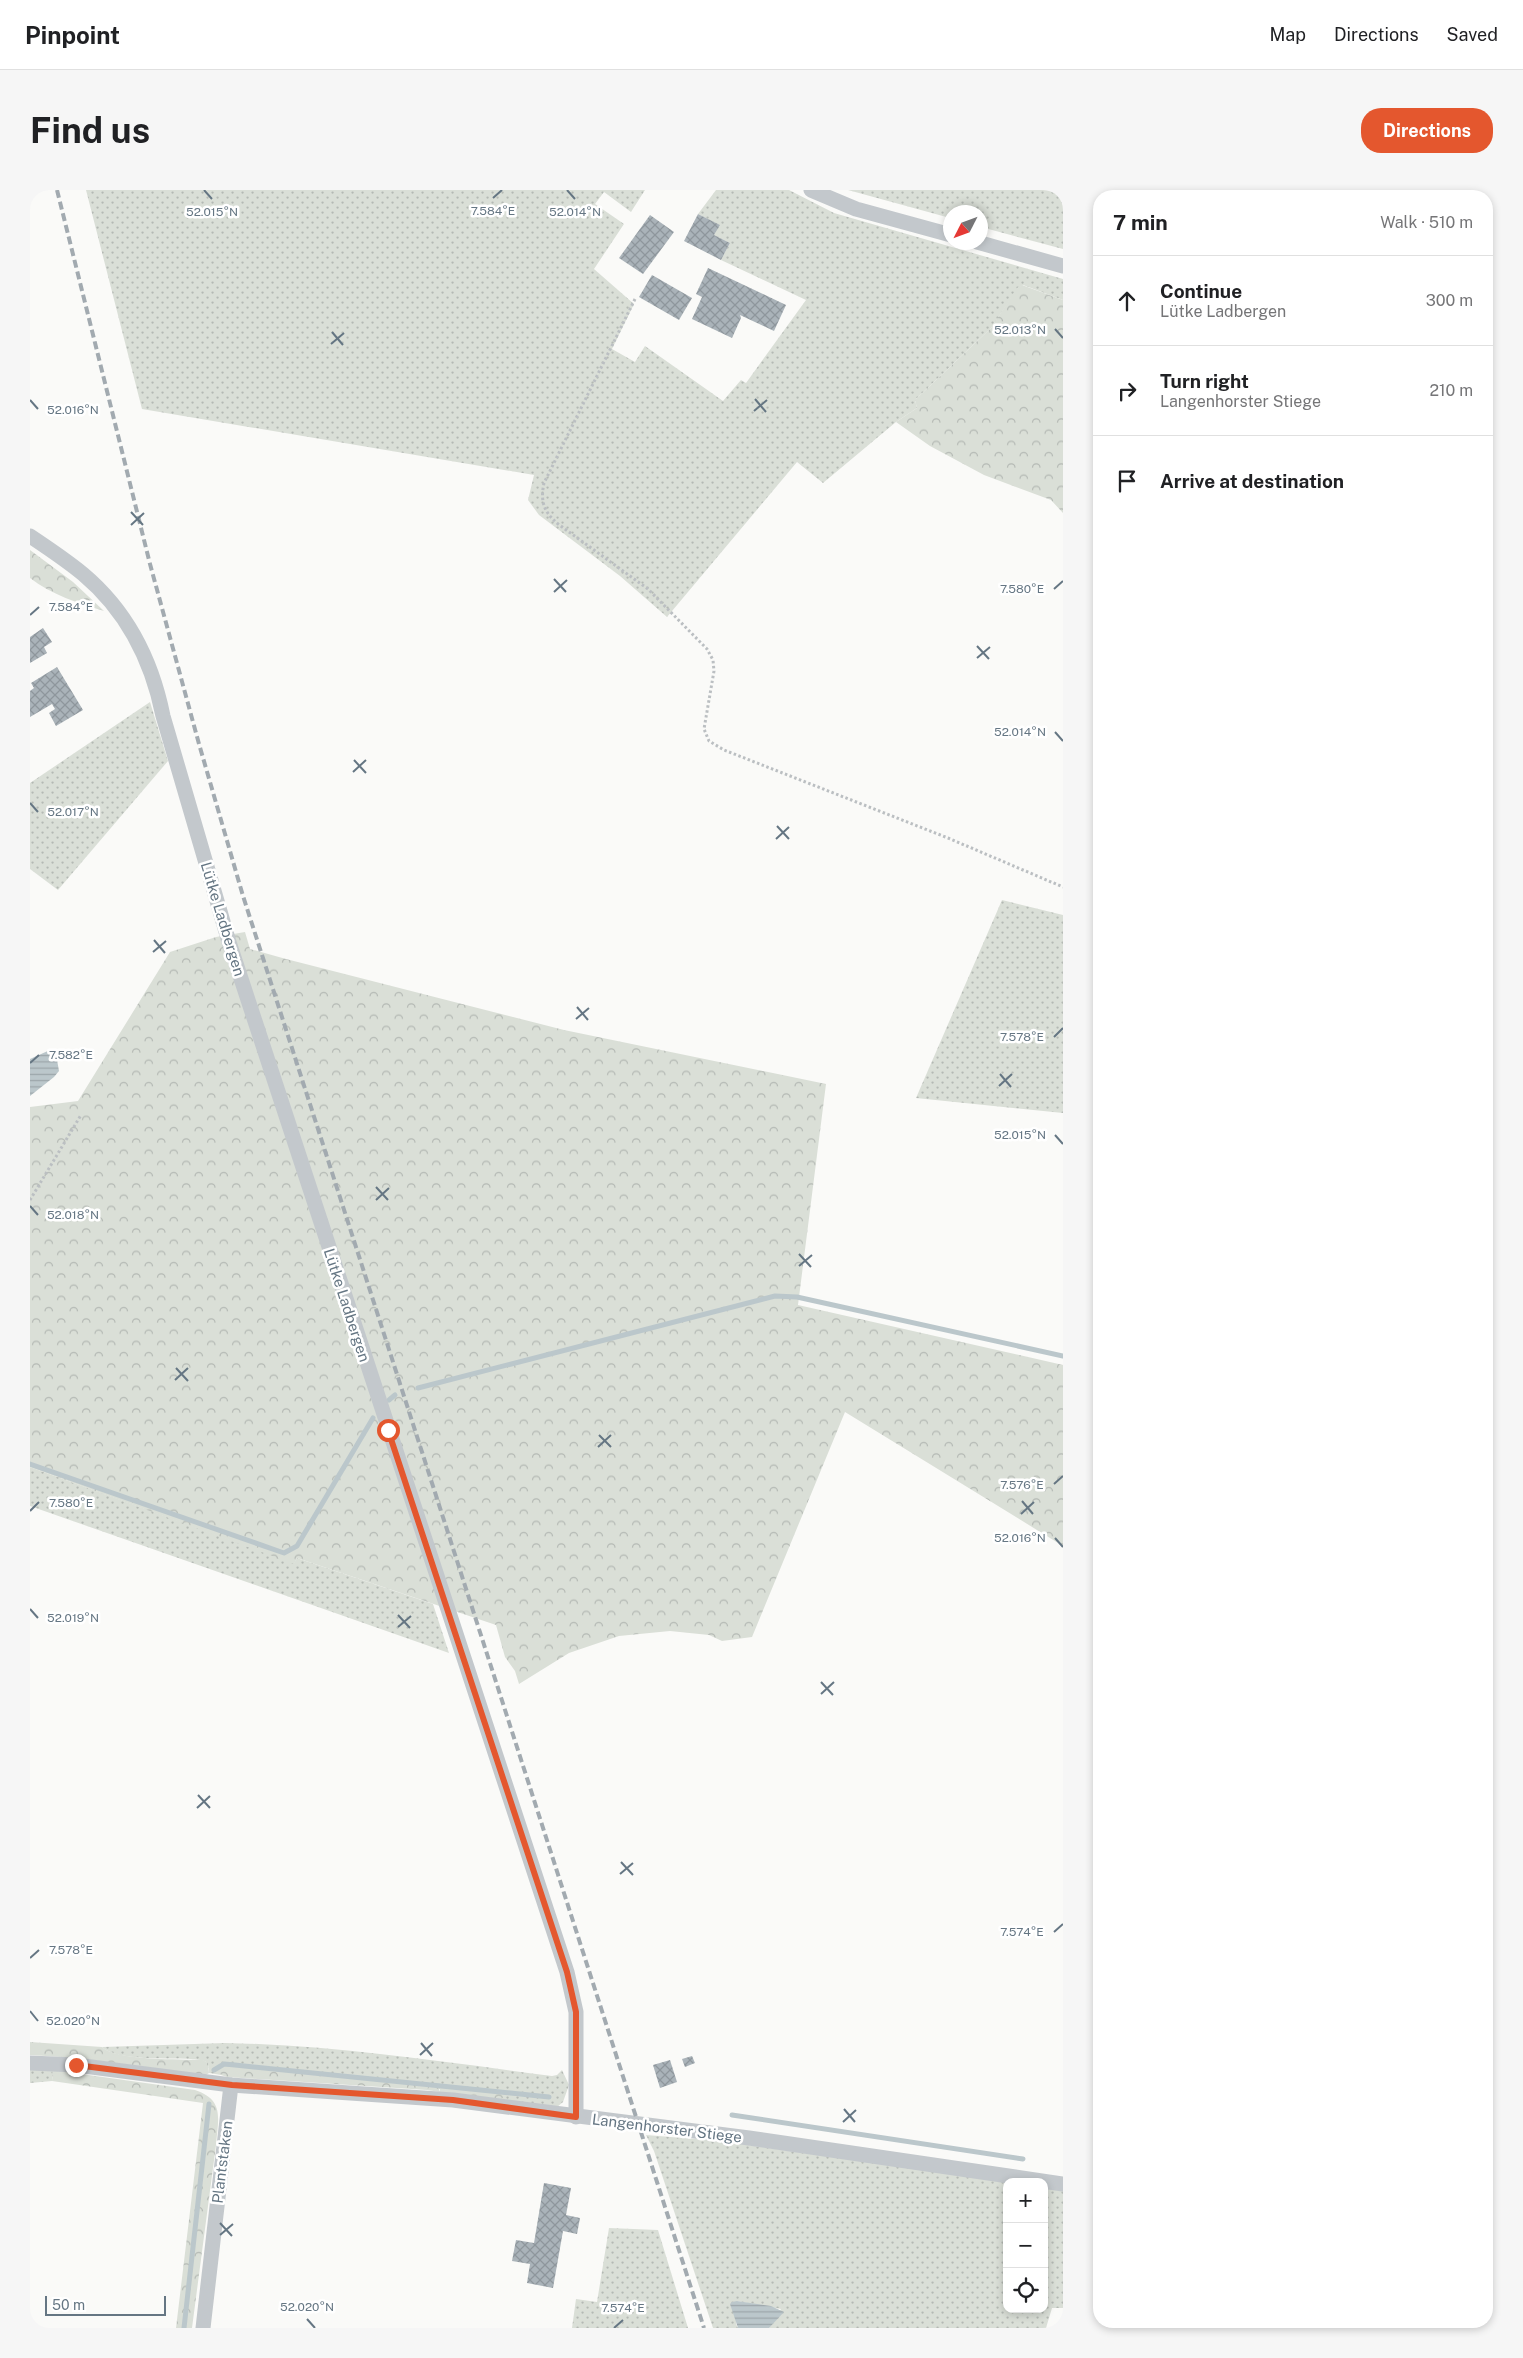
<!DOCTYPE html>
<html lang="en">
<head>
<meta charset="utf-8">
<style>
  body { margin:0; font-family:"Public Sans",sans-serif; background:#f6f6f6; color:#202124 }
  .controls { position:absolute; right:15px; bottom:15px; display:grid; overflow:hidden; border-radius:10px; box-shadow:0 2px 8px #0003 }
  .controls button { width:45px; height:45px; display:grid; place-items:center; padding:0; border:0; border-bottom:1px solid #e0e0e0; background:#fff; color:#202124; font:25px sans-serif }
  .compass { position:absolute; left:913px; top:15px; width:45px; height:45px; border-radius:50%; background:#fff; box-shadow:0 2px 8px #0003; rotate:228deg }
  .scale { position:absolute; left:15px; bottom:12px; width:121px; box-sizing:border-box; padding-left:5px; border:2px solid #657683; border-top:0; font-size:14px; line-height:18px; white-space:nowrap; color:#657683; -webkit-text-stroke:4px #fff; paint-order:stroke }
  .stop { position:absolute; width:15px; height:15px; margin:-11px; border:4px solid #e4572e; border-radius:50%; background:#fff }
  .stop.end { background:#e4572e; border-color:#fff; box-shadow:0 1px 5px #0008 }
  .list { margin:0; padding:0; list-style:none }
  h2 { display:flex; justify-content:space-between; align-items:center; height:65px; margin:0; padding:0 20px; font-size:21px }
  h2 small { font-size:16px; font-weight:400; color:#757577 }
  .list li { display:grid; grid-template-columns:32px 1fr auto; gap:15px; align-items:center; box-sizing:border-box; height:90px; padding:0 20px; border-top:1px solid #e0e0e0 }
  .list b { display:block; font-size:19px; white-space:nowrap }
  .list p { margin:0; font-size:16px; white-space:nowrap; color:#757577 }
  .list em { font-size:16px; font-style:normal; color:#757577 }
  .icon { flex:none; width:28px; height:28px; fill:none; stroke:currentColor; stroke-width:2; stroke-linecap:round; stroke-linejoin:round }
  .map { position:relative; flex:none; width:1033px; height:2138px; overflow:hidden; border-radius:20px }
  header { display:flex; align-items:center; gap:30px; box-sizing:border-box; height:70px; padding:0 25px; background:#fff; border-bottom:1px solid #e0e0e0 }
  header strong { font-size:24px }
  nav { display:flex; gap:28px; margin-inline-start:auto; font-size:18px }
  .intro { display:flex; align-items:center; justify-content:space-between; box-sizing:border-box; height:120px; padding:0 30px }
  h1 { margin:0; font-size:35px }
  .button { padding:12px 22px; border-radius:20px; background:#e4572e; color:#fff; font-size:18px; font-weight:700 }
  main { display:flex; gap:30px; padding:0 30px }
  aside { flex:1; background:#fff; border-radius:20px; box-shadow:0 2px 8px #0003 }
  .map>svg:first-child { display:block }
</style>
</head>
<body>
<header>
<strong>Pinpoint</strong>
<nav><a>Map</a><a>Directions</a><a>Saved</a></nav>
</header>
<div class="intro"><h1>Find us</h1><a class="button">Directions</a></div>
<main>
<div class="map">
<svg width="1033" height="2138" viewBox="0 0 1033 2138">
  <defs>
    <pattern id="grass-dots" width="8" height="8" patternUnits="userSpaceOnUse" patternTransform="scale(1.25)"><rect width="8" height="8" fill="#dadfd7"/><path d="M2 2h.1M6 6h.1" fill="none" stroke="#b4b9b4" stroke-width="1.8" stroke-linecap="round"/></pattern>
    <pattern id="forest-crowns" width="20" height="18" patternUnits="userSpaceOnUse" patternTransform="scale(1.25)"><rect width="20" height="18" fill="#dadfd7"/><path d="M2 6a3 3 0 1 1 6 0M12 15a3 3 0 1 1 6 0" fill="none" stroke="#b4b9b4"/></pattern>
    <pattern id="water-rules" width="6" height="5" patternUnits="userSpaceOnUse" patternTransform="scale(1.25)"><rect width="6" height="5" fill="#bbc7cb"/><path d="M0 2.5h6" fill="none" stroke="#9ca6aa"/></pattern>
    <pattern id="building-cross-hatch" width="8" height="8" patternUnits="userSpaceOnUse" patternTransform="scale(1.25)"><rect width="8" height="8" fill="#aab3b9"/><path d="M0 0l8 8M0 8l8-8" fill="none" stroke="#8e969c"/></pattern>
  </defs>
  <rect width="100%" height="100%" fill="#fafaf8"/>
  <g fill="url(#grass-dots)">
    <polygon points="56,0 615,0 601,22 574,2 565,14 594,34 564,79 604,114 582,159 605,172 615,156 693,211 711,190 716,193 776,110 691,70 700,53 684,45 689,35 668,24 686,0 759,0 804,23 1033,89 1033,110 993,95 988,98 961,138 885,210 887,218 866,232 793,293 767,272 637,427 590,386 509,325 498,310 504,285 112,219"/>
    <polygon points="818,0 1033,0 1033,59 951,37 951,22 921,22 920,28"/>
    <polygon points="120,512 138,571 28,700 0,679 0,593"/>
    <polygon points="972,710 1033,725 1033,923 886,908"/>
    <polygon points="0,1277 264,1373 267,1368 403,1414 419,1463 0,1316"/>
    <path d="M195 1853C305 1855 413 1872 522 1886L527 1885 532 1880 539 1895 533 1912 526 1918 409 1899 410 1902 397 1900V1893L196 1875 190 1883 191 1885 179 1883C179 1879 179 1875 176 1872 172 1869 165 1870 161 1869 140 1868 86 1871 72 1857Z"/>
    <polygon points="0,1879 23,1879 22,1891 0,1893"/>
    <polygon points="616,1945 690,1951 977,1992 977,2119 1014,2119 1014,1997 1033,1999 1033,2118 1022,2118 1016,2138 739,2138 751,2119 707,2111 706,2134 708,2138 683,2138 624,1961"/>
    <polygon points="579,2038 628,2040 658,2138 542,2138 546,2109 567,2112"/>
  </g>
  <g fill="url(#forest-crowns)">
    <polygon points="992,95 1033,110 1033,323 1021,310 954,285 900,256 866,232 887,218 885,210 961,138 987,98"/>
    <path d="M0 360 43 392 74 421C48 413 22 405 0 388Z"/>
    <polygon points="215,742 220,759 256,769 534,840 796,894 768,1115 1033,1175 1033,1356 815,1222 722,1447 692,1451 679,1445 640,1441 589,1446 539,1463 489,1494 485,1481 475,1467 466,1435 267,1368 264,1374 0,1277 0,917 48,911 140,762 186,747"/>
    <path d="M0 1852 72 1857C86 1871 151 1869 173 1870L178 1873 179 1883 176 1885 47 1868 0 1865Z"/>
    <polygon points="196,1875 397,1893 398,1898 397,1900 197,1887 191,1885 189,1881"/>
    <path d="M23 1880 165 1900C195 1910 188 1929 186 1955L162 2138H146L173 1913 22 1891Z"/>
    <polygon points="410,1895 470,1902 475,1906 471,1909 410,1902"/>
  </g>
  <g fill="url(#water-rules)">
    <polygon points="20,860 26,864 29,881 24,887 0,906 0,869"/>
    <polygon points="707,2111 741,2116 754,2122 739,2138 708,2138 700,2114 702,2112"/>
  </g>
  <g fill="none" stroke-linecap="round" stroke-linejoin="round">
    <g stroke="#bbc7cb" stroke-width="5">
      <polyline points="388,1198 745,1106 767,1107 1033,1166"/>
      <polyline points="359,1210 365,1205"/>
      <polyline points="0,1274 254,1363 267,1356 343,1228"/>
      <polyline points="184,1880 194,1874 205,1875 519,1907"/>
      <polyline points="702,1925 993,1969"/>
      <polyline points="154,2138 179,1914"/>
    </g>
  </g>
  <g fill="url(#building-cross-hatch)">
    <polygon points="668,24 690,35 684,45 700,53 691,70 654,51"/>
    <polygon points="620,25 644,42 613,84 589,68"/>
    <polygon points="678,78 756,115 744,141 710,125 711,128 702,148 662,129 672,107 666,104"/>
    <polygon points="622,85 662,108 649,130 609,107"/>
    <polygon points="13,438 22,452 14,457 17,463 0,473 0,447"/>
    <polygon points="27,477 53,520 26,536 19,523 25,519 22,514 0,527 0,501 4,498 1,493"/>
    <polygon points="662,1866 665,1873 655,1877 652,1869"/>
    <polygon points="640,1870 647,1892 630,1898 623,1875"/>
    <polygon points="514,1993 541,1998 536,2025 550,2028 547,2044 533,2041 523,2098 497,2093 500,2074 482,2071 486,2050 504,2053"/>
  </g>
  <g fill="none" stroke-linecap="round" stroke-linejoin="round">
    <g stroke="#bbbfc2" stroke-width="3" stroke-dasharray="2.5 2.5" stroke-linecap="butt">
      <path d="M605 109 514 293C510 312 514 322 528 334L618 399 677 459 683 470 684 481 674 539 679 551 694 560 918 648 1033 697"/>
      <polyline points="0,1010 51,925"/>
    </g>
    <g stroke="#c3c8cc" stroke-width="15">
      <polyline points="781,0 826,19 921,45"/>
      <polyline points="947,52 1033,76"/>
      <path d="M0 346C18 358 36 370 53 384 97 421 122 471 133 526L199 752 537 1782 546 1822V1927"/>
      <polyline points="0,1873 46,1875 201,1895 423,1910 719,1948 1033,1994"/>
      <polyline points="173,2138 201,1895"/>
    </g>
    <polyline stroke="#a2aab0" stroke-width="4" stroke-dasharray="8 4" stroke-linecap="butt" points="27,0 120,374 169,554 213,706 674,2138"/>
  </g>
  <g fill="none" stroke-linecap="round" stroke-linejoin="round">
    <polyline stroke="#e4572e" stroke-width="6" points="46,1875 202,1895 423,1910 546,1927 546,1822 537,1782 358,1240"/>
  </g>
  <path fill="none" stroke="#657683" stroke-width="2" d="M174 0 182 9M537 0 545 9M463 8 472 0M1025 139 1033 148M302 142 313 155M301 154 314 143M725 209 736 222M0 210 8 219M724 221 737 210M101 322 113 335M101 335 114 323M524 389 536 402M1024 399 1033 391M524 402 537 390M0 425 9 417M947 456 959 469M947 468 960 457M1025 542 1033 551M324 570 336 583M323 582 336 570M0 613 8 622M747 636 759 649M746 649 759 637M124 750 135 763M123 762 136 751M547 817 558 830M546 829 559 818M1024 847 1033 838M0 873 9 865M970 884 981 897M969 896 982 884M1025 945 1033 954M346 997 358 1010M346 1010 359 998M0 1016 8 1025M769 1064 781 1077M769 1076 782 1065M146 1178 158 1191M145 1190 158 1178M569 1245 581 1257M568 1257 581 1245M1024 1294 1033 1286M992 1311 1003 1324M0 1321 9 1312M991 1324 1004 1312M1025 1348 1033 1357M0 1419 8 1428M368 1425 380 1438M368 1437 381 1426M791 1492 803 1505M791 1504 804 1492M168 1605 180 1618M167 1618 180 1606M591 1672 603 1685M590 1684 603 1673M1024 1742 1033 1734M0 1768 9 1760M0 1821 8 1831M391 1853 402 1866M390 1865 403 1853M814 1919 825 1932M813 1932 826 1920M190 2033 202 2046M190 2045 203 2034M277 2129 285 2138M584 2138 593 2130"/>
  <g text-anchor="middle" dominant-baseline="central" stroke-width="5" stroke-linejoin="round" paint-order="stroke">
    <g font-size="15" fill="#657683" stroke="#fff">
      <text transform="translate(193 729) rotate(73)">Lütke Ladbergen</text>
      <text transform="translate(317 1115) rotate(72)">Lütke Ladbergen</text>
      <text transform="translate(637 1938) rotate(7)">Langenhorster Stiege</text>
      <text transform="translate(192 1972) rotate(-83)">Plantstaken</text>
    </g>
  </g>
  <g font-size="12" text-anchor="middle" fill="#657683" stroke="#fff" stroke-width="5" stroke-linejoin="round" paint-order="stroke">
    <text x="463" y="25">7.584°E</text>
    <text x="545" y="26">52.014°N</text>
    <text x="182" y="26">52.015°N</text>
    <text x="990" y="144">52.013°N</text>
    <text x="43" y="224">52.016°N</text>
    <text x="992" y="403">7.580°E</text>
    <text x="41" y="421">7.584°E</text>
    <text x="990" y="546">52.014°N</text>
    <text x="43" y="626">52.017°N</text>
    <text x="992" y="851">7.578°E</text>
    <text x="41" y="869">7.582°E</text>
    <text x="990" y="949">52.015°N</text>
    <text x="43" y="1029">52.018°N</text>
    <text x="992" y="1299">7.576°E</text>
    <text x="41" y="1317">7.580°E</text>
    <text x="990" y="1352">52.016°N</text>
    <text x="43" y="1432">52.019°N</text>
    <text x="992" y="1746">7.574°E</text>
    <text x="41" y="1764">7.578°E</text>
    <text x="43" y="1835">52.020°N</text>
    <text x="277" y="2121">52.020°N</text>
    <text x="593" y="2122">7.574°E</text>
  </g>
</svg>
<div class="controls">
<button>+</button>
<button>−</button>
<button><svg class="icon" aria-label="locate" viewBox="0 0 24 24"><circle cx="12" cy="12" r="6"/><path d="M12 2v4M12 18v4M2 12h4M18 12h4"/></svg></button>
</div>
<svg class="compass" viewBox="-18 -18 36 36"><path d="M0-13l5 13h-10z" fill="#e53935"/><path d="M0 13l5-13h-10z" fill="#757577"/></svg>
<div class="scale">50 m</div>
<div class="stop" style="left:358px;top:1240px"></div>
<div class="stop end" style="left:46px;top:1875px"></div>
</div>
<aside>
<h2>7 min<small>Walk · 510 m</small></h2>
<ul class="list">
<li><svg class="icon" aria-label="ahead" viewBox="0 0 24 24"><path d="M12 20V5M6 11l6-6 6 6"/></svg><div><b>Continue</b><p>Lütke Ladbergen</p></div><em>300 m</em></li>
<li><svg class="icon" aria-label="right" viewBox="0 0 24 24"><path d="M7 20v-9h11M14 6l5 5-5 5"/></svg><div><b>Turn right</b><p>Langenhorster Stiege</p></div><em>210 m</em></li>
<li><svg class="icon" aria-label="arrive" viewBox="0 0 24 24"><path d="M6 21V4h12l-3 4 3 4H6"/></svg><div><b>Arrive at destination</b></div></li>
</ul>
</aside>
</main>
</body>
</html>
